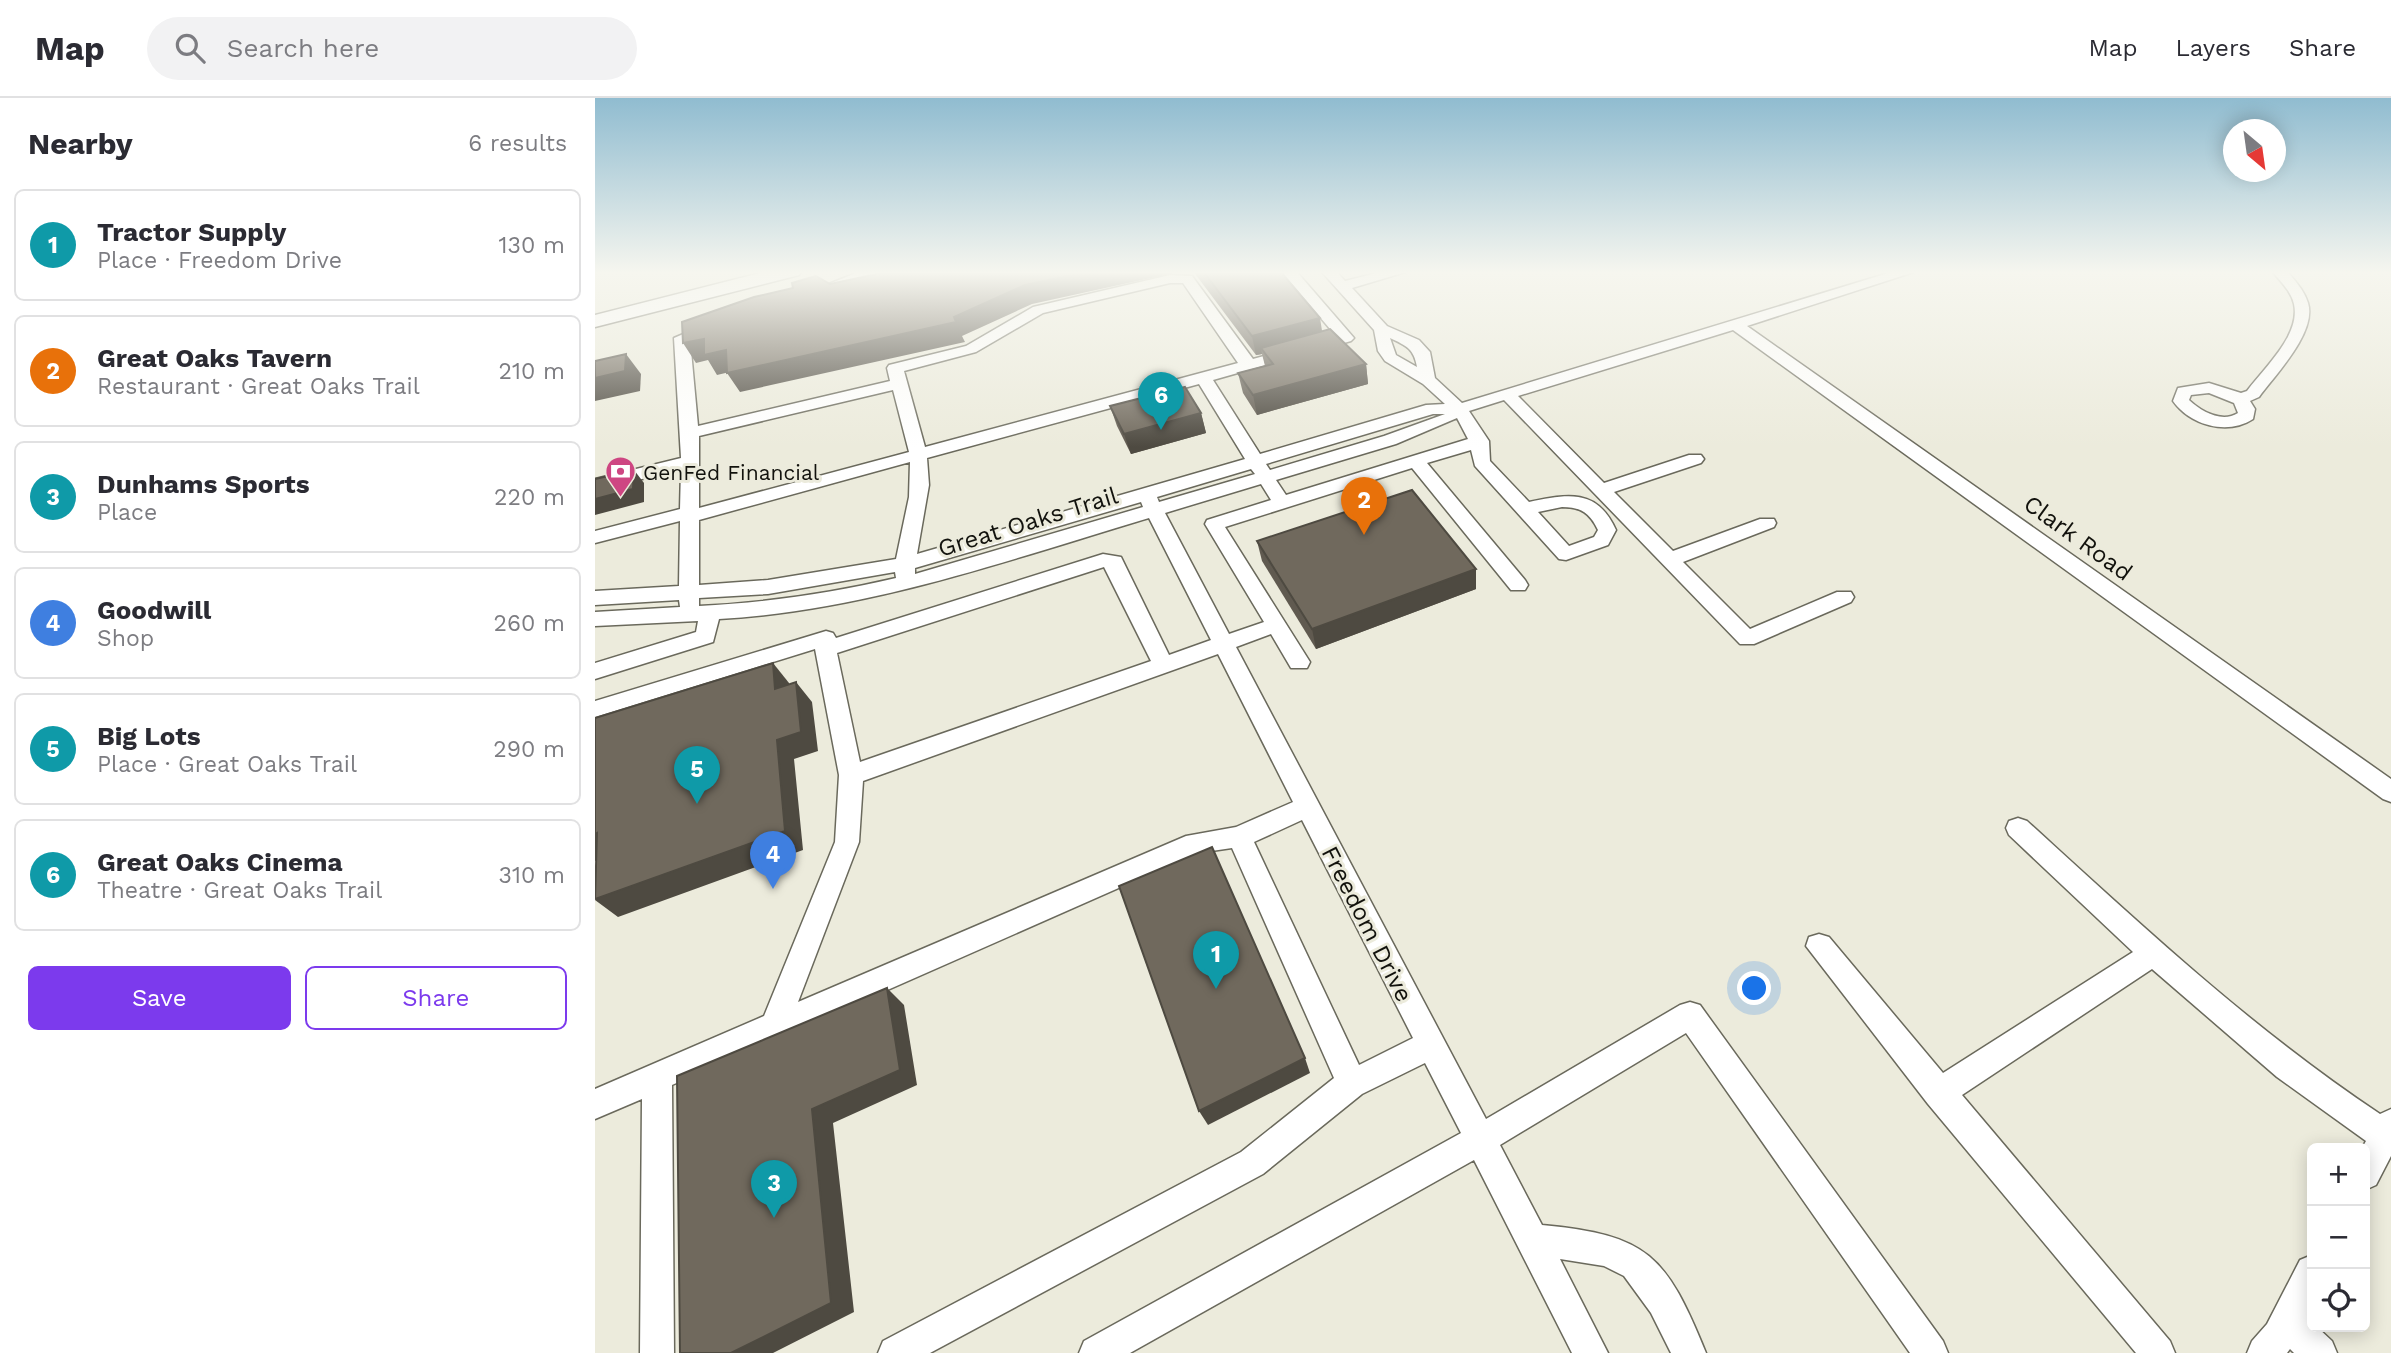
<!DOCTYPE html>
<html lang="en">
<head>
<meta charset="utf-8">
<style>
  body { margin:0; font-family:"Work Sans",sans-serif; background:#f2f2f3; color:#2b2b33 }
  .controls { position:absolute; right:21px; bottom:21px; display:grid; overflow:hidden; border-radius:10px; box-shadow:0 4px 18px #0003 }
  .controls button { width:63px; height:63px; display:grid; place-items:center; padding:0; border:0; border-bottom:2px solid #e1e1e2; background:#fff; color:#2b2b33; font:35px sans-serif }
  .compass { position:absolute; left:1628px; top:21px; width:63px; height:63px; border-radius:50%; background:#fff; box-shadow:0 4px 18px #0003; rotate:151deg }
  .you { position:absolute; left:1160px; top:891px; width:24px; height:24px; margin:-18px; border:5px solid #fff; border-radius:50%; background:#1a73e8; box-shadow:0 0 0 10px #1a73e833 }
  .badge { display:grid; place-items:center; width:46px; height:46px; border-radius:50%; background:#7c3aed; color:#fff; font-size:23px; font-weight:700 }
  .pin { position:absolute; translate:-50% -58px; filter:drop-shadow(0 2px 4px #0008) }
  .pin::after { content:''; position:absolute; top:37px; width:24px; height:21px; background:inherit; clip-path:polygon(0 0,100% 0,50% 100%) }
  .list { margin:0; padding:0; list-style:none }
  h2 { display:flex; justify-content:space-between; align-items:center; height:91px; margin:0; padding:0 28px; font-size:30px }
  h2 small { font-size:23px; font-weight:400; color:#7c7c81 }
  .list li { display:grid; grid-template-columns:46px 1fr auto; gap:21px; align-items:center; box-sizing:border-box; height:112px; margin:0 14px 14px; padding:0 14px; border:2px solid #e1e1e2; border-radius:10px }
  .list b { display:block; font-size:26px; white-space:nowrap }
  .list p { margin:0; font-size:23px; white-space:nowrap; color:#7c7c81 }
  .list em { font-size:23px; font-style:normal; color:#7c7c81 }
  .actions { display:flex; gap:14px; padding:21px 28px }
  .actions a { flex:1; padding:16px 0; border:2px solid #7c3aed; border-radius:10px; text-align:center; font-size:24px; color:#7c3aed }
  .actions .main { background:#7c3aed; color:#fff }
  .icon { flex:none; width:38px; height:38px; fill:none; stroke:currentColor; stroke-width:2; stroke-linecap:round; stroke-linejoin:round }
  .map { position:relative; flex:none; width:1796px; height:1255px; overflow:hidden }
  header { display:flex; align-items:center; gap:42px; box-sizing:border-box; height:98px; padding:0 35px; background:#fff; border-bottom:2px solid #e1e1e2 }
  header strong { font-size:33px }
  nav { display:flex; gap:38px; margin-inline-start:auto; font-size:24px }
  .search { width:490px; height:63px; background:#f2f2f3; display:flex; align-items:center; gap:18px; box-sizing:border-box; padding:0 24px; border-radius:38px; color:#7c7c81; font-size:26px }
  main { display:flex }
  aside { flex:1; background:#fff }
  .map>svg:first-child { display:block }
</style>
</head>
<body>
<header>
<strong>Map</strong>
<div class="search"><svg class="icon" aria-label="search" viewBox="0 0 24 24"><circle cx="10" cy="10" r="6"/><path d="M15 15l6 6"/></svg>Search here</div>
<nav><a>Map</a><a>Layers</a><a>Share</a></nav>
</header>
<main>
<aside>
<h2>Nearby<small>6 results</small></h2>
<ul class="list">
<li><span class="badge" style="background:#0f9aa8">1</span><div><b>Tractor Supply</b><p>Place · Freedom Drive</p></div><em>130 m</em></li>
<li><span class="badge" style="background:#e8710a">2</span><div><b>Great Oaks Tavern</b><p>Restaurant · Great Oaks Trail</p></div><em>210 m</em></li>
<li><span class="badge" style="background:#0f9aa8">3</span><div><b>Dunhams Sports</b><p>Place</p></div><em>220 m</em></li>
<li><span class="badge" style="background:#3f7fe0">4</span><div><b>Goodwill</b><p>Shop</p></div><em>260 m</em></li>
<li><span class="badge" style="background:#0f9aa8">5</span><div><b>Big Lots</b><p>Place · Great Oaks Trail</p></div><em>290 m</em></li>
<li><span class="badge" style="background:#0f9aa8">6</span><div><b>Great Oaks Cinema</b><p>Theatre · Great Oaks Trail</p></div><em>310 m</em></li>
</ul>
<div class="actions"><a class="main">Save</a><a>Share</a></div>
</aside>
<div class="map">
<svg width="1796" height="1255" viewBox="0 0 1796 1255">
  <rect width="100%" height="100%" fill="#ecebdc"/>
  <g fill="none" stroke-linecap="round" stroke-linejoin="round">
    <defs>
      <g id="minor">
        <polygon points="266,173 287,173 231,195 221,195 219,192"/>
        <path d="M686 173H701L759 240 756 243 618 282 665 356 831 307 850 306 828 286 790 263 783 253 779 232 726 173H741L750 183 790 173H814L757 190 792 228 824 242 835 254 840 280 867 305 1300 173H1322L1152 228 1796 681V704L1788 701 1138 232 923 298 1009 385 1094 357H1106L1109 361 1106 365 1019 394 1078 453 1165 421H1179L1181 425 1179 429 1088 464 1155 531 1242 494H1256L1259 499 1256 504 1159 546H1145L909 302 874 313 894 343 895 363 934 404C973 396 1002 390 1021 432L1013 447 971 462 964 461 880 368 876 352 832 365 930 482 933 487 930 492H916L817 370 630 429 715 564 712 570H696L676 536 641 549 891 1021 1085 907 1095 904 1105 907 1348 1243 1353 1255H1315L1091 935 905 1047 947 1127C1053 1137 1071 1157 1111 1255H1076L1056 1215 1029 1178 1009 1168 965 1161 1013 1255H977L879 1062 535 1255H484L489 1243 866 1035 830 965 767 996 668 1076 335 1255H283L288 1243 646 1054 739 980 637 750 603 755 77 987 79 1255H45L47 1001 0 1021V991L169 918 240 744 244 677 220 551 0 619V603L231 533 238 535 241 540 508 456 526 459 574 557 616 542 554 420C413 462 272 513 124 521L118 544 0 581V565L101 534 103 523 0 528V514L85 509 84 502 0 507V493L84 488 85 423 0 445V433L85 411 86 371 0 393V381L86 360 79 240 114 225 122 230 95 242 103 328 295 283 292 270 294 267 371 248 438 209 575 177 597 178 658 261 741 238ZM575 185H588L643 265 330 349 309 273 381 254 448 215ZM795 240C812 248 819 251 822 269L801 257ZM604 286 650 361 322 456 334 387 332 360ZM298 292 314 354 104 410V338ZM838 316H850L789 338 675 372 671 366ZM862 320 873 341 691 397 681 382 801 346ZM315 364 314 399 301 461 173 482 104 487V422ZM656 371 660 376 564 404 562 399ZM666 386 676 402 612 422 610 426 669 524 634 536 570 415ZM546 404 548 409 320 476V470ZM967 409C986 409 995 415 1003 432L999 439 974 448 943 414ZM509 469 556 563 265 664 242 555ZM300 474 301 480C237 495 170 505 104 508V500L173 496ZM623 556 698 704 641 729 591 738 203 904 264 744 268 683ZM707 722 818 940 764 967 659 744Z"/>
        <path d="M1677 173H1692C1700 183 1709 192 1713 205 1722 234 1681 276 1664 299L1655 303 1660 311 1658 321C1632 338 1595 327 1578 303L1583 290 1614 285 1646 295 1652 293C1669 270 1706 237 1699 206 1696 193 1685 183 1677 173ZM1614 295 1639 305 1643 315C1627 325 1607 314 1594 302L1596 297Z"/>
        <path d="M1423 720 1432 723C1545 826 1657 931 1785 1016L1796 1011V1058L1781 1087 1770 1092V1050H1767L1771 1043 1682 979 1557 871 1367 997 1575 1243 1580 1255H1541L1333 1006 1211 848 1214 839 1224 836 1234 839 1348 975 1538 854 1414 737 1411 730 1414 723Z"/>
        <polygon points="1717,1157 1717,1209 1712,1220 1717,1229 1722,1229 1737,1243 1742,1255 1699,1255 1695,1251 1692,1255 1652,1255 1657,1243 1672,1226 1705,1162"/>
      </g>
      <polygon id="highway" points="173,173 207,173 204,177 0,229 0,217"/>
    </defs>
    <use href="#minor" stroke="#6a695c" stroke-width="3"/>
    <use href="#highway" stroke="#6a695c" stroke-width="3"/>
    <use href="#minor" fill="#fff" fill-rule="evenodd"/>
    <use href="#highway" fill="#fff" fill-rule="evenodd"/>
  </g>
  <g fill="#605a50">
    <polygon points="598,173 685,173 727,234 771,266 773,286 662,317 648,295 643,275 670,268 667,256 661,257"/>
    <polygon points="515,308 606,315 611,335 536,356 522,328"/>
    <polygon points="662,443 881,491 721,551 667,463"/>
  </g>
  <g fill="#4e4a41">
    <polygon points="497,173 588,173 437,206 367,238 370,244 145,294 132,275 359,219 430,187"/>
    <polygon points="725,220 728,239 666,250 667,256 661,257 657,238"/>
    <polygon points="109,241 131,252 143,272 122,277 113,262 101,265 88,245"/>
    <polygon points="31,256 46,276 45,293 0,303 0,280"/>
    <polygon points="771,266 773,286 662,317 658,297"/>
    <polygon points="606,315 611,335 536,356 529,336"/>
    <polygon points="39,372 49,385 49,404 0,417 0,401"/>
    <polygon points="881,471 881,491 721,551 717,531"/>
    <polygon points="178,565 194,585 197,611 180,591"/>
    <polygon points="201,584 217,604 223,653 199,661 208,752 23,819 0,802"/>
    <polygon points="2,735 25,754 0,763 0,736"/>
    <polygon points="292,890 309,907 322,987 238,1025 259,1214 178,1255 136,1255 217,1011"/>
    <polygon points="710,960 715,975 613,1027 604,1013"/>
  </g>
  <g fill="#70695d" stroke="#4e4a41" stroke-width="2">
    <polygon points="296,173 497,173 430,187 359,219 361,224 132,275 131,252 109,257 109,241 88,245 87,224 159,199 198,190 197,185 214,180 221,178 235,186"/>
    <polygon points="608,173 685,173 725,220 657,238"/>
    <polygon points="735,231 771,266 658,297 643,275 678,266 666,250"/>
    <polygon points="31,256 30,273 0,280 0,263"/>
    <polygon points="590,289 606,315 529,336 515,308"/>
    <polygon points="39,372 38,391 0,401 0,381"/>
    <polygon points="817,392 881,471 717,531 662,443"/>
    <polygon points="178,565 180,591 201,584 206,634 182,642 190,733 0,801 2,735 0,736 0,620"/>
    <polygon points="617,749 710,960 604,1013 524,788"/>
    <polygon points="292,890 305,972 217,1011 236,1205 136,1255 85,1255 82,978"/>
  </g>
  <linearGradient id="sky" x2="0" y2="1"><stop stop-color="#90bcd0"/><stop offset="0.5" stop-color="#f6f6ef"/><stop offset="1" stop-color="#f6f6ef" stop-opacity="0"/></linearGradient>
  <rect width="1796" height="349" fill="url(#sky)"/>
  <defs>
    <symbol id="bank-pin" viewBox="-11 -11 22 30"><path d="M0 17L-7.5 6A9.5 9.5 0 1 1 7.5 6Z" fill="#ce4682" stroke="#ecebdc"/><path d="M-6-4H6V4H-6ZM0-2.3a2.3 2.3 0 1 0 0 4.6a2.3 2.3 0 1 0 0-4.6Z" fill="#fff"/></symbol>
  </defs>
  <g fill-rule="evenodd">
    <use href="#bank-pin" x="8" y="356" width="35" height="47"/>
  </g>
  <g text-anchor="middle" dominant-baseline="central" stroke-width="6" stroke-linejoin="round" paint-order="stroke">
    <g font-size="21" fill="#12120d" stroke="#ecebdc" text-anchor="start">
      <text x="48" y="374">GenFed Financial</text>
    </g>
    <g font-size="24" fill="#12120d" stroke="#ecebdc">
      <text transform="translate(433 424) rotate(-17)">Great Oaks Trail</text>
      <text transform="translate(1483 440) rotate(36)">Clark Road</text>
      <text transform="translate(772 826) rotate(63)">Freedom Drive</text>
    </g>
  </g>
</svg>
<div class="controls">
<button>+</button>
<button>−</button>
<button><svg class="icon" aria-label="locate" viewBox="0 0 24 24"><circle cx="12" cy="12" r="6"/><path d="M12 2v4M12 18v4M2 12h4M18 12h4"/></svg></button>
</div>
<svg class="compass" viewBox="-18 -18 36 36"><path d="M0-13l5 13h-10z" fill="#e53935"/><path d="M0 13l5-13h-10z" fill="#7c7c81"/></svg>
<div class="you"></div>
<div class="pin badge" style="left:621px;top:891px;background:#0f9aa8">1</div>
<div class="pin badge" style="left:769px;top:437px;background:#e8710a">2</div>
<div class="pin badge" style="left:179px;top:1120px;background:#0f9aa8">3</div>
<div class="pin badge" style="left:178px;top:791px;background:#3f7fe0">4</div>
<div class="pin badge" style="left:102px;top:706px;background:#0f9aa8">5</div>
<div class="pin badge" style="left:566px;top:332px;background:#0f9aa8">6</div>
</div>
</main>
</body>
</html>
